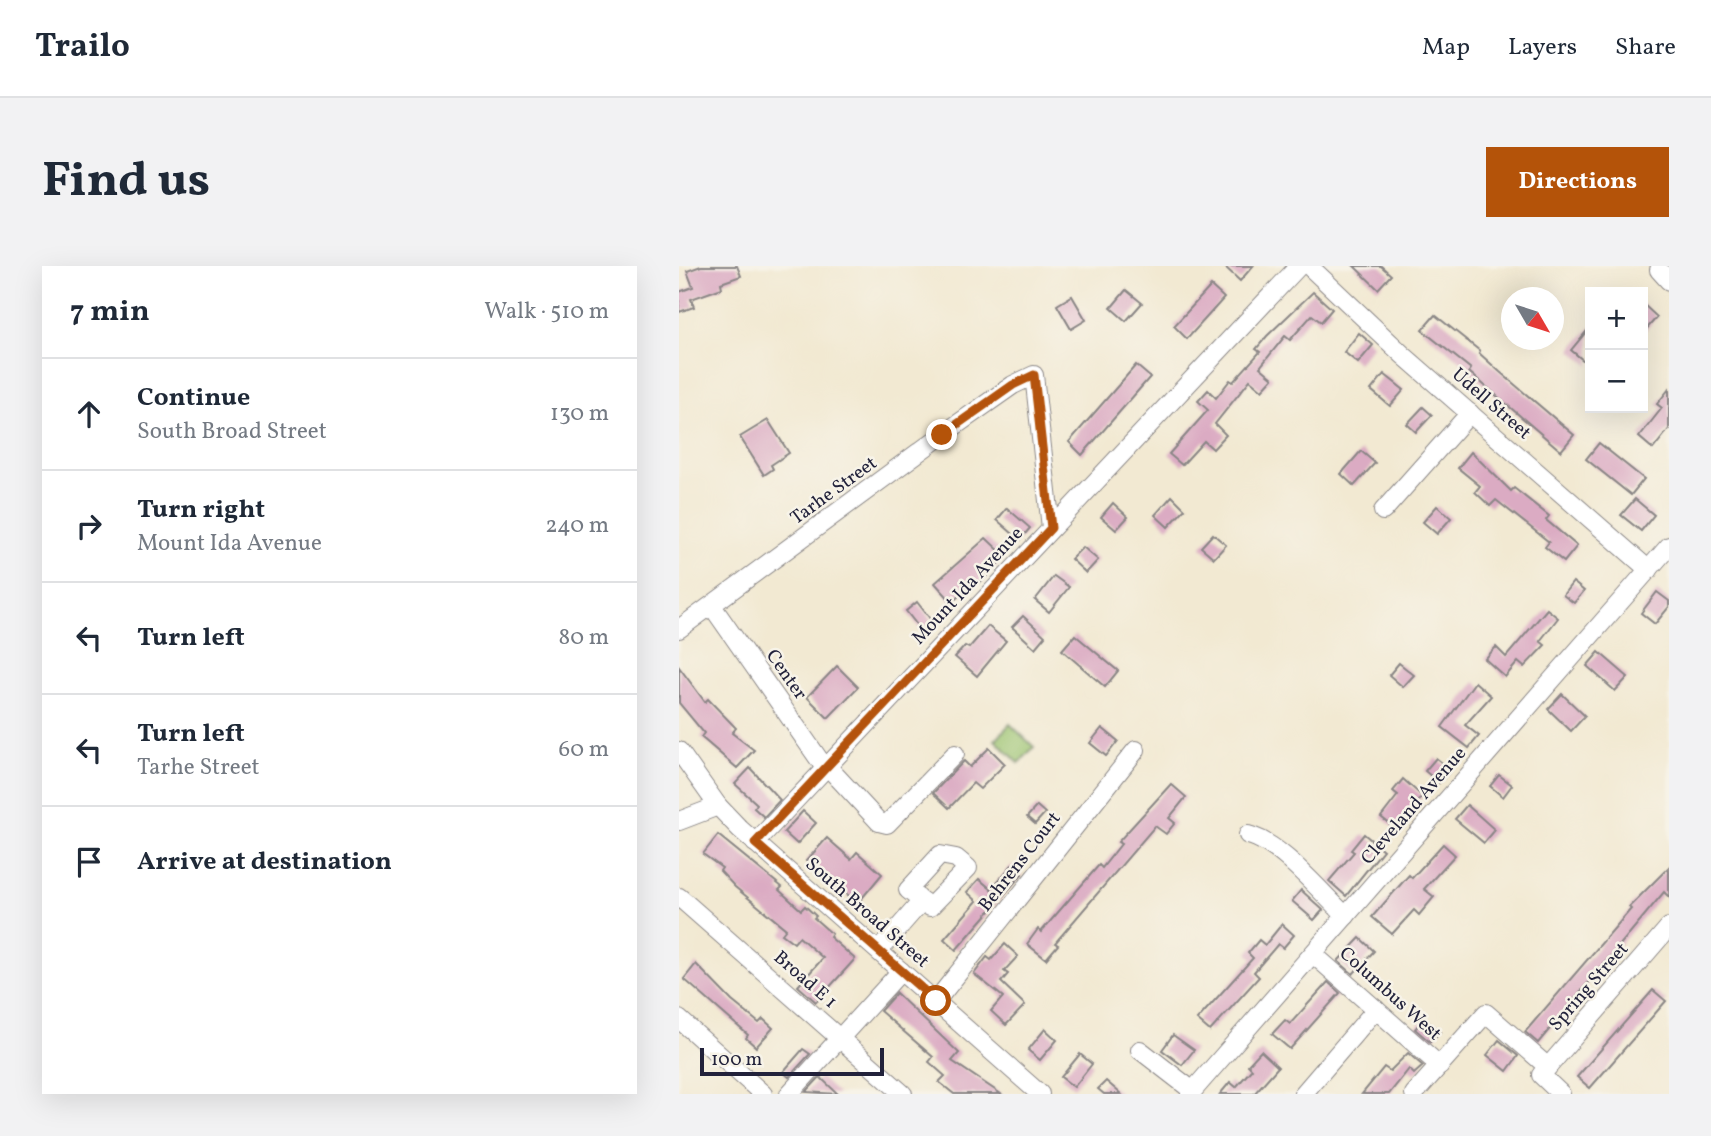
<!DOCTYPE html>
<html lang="en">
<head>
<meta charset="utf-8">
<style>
  body { margin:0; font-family:Vollkorn,serif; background:#f2f2f3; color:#1f2937 }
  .controls { position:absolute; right:21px; top:21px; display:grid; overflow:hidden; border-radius:0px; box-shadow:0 7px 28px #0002 }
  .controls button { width:63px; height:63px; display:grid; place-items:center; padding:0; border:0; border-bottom:2px solid #e0e1e3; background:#fff; color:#1f2937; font:35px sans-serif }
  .compass { position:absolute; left:822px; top:21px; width:63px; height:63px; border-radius:50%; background:#fff; box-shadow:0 7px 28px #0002; rotate:129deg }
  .scale { position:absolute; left:21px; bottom:18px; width:184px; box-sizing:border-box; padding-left:7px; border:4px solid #22223b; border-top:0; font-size:19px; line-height:24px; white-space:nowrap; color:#22223b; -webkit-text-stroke:5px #f7f3e8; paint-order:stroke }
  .stop { position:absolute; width:21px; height:21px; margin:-16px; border:5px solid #b45309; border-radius:50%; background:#fff }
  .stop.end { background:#b45309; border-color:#fff; box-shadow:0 2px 7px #0008 }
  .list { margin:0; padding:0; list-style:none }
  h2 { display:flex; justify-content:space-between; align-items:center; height:91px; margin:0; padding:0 28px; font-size:30px }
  h2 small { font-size:23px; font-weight:400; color:#747a83 }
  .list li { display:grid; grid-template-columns:46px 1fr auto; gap:21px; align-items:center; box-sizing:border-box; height:112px; padding:0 28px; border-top:2px solid #e0e1e3 }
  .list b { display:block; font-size:26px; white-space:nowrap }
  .list p { margin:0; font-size:23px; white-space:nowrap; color:#747a83 }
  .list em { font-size:23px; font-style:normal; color:#747a83 }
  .icon { flex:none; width:38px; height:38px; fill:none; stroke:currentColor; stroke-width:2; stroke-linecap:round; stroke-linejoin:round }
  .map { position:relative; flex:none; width:990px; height:828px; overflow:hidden; border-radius:0px }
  header { display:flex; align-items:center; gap:42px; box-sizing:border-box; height:98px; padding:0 35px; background:#fff; border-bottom:2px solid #e0e1e3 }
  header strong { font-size:33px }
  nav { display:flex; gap:38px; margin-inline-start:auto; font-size:24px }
  .intro { display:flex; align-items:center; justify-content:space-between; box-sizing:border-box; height:168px; padding:0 42px }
  h1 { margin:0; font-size:49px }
  .button { padding:18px 32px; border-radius:0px; background:#b45309; color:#fff; font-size:24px; font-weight:700 }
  main { display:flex; gap:42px; padding:0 42px }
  aside { flex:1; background:#fff; border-radius:0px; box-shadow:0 7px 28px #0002 }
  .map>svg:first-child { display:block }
</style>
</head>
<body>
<header>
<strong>Trailo</strong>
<nav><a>Map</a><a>Layers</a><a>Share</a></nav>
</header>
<div class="intro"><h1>Find us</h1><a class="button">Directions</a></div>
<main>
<aside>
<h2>7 min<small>Walk · 510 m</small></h2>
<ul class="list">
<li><svg class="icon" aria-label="ahead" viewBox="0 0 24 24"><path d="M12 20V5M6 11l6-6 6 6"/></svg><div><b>Continue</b><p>South Broad Street</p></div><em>130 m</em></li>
<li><svg class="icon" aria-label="right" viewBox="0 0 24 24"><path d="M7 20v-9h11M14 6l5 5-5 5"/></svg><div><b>Turn right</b><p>Mount Ida Avenue</p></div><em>240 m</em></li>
<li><svg class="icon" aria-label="left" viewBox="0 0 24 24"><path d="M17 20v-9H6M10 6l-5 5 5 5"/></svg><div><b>Turn left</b></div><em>80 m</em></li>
<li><svg class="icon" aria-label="left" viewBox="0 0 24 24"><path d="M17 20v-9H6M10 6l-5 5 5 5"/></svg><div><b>Turn left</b><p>Tarhe Street</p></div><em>60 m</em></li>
<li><svg class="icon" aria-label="arrive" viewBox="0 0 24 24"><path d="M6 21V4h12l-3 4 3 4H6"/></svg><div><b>Arrive at destination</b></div></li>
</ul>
</aside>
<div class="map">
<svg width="990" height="828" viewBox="0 0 990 828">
  <rect width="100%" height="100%" fill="#f7f3e8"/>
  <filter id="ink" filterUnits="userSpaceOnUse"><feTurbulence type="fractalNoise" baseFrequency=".0143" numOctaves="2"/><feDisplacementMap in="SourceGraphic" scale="14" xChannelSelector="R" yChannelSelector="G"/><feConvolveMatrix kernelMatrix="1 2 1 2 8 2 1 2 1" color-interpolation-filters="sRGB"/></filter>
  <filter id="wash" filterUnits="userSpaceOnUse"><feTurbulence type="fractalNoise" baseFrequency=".00686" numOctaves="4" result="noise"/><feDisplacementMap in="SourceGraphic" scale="28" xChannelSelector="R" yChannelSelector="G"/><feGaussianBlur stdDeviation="1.57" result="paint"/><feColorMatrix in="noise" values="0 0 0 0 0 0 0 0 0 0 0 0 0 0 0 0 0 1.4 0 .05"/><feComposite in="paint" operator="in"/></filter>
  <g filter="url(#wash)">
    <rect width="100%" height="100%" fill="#f2e9d2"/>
    <polygon fill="#9ac26d" stroke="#5e7254" stroke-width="2" points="331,458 355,481 340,497 316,474"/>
    <g id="blocks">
      <g fill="#dbabc3">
        <polygon points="22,0 58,0 62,10 42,17 43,22 12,33 15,41 0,46 0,26 14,21 8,5"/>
        <polygon points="545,0 574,0 561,15"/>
        <polygon points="675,0 702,0 712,9 699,23"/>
        <polygon points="532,20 545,32 508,73 495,60"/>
        <polygon points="447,24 463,37 447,55 432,42"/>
        <polygon points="634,26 653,43 642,56 633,49 611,74 606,70 581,101 594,112 583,124 571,114 536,158 547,169 534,183 525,175 503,199 490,188 529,144 519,135 529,124 537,132 551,114 554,116 581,86 577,83 588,70"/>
        <polygon points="393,30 407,54 392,63 378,39"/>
        <polygon points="964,38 978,51 964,67"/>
        <polygon points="756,49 801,85 800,87 821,106 895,169 882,185 790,106 792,103 743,64"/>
        <polygon points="911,61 911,100 892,84"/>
        <polygon points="680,67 694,79 679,97 665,86"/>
        <polygon points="457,99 471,111 403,189 390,176"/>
        <polygon points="705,108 725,124 711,140 692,124"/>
        <polygon points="990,123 990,163 974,183 960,171 983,142 978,138"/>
        <polygon points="744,141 753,149 737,166 728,158"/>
        <polygon points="89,154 110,187 92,199 94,203 85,209 61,171"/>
        <polygon points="920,177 965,213 952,229 907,193"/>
        <polygon points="682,185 696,197 675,220 662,208"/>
        <polygon points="792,186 832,225 835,222 870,250 867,254 898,280 885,296 866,281 870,276 817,234 811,240 796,226 801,220 779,202"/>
        <polygon points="493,230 506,243 489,261 476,249"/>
        <polygon points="956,233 975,249 962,265 942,249"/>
        <polygon points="434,237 449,251 437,264 422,251"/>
        <polygon points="758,240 772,252 758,268 744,256"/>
        <polygon points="328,242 351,262 341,274 318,254"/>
        <polygon points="534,268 547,279 535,292 522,281"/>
        <polygon points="307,272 326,290 305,313 293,322 291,320 273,336 256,317"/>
        <polygon points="404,281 419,294 407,307 392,293"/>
        <polygon points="375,310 390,321 370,346 356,334"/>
        <polygon points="894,316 905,325 895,337 884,329"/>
        <polygon points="978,326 990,335 990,341 976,358 962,347"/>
        <polygon points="238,336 256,359 245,368 227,345"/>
        <polygon points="868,343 879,352 861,375 866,379 845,401 839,396 826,411 806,393 817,381 827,391"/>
        <polygon points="344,350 366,370 356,382 333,361"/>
        <polygon points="309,360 327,375 298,410 276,391 286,380 290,382"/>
        <polygon points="396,369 439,405 426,421 383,384"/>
        <polygon points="920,386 949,411 936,425 908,400"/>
        <polygon points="720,397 735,409 724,421 710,409"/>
        <polygon points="158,400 179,421 149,452 128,431"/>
        <polygon points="0,401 26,436 29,433 57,462 53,467 75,484 58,502 22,471 25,467 0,437"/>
        <polygon points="796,416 812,430 786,459 800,470 790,482 763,461"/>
        <polygon points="883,428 906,450 892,465 869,443"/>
        <polygon points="423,462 439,475 427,490 411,477"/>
        <polygon points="310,482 326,498 301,523 294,517 270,542 254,527 285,495 291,501"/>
        <polygon points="757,492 772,504 760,517 746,505"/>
        <polygon points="71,502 101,534 85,551 75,542 78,538 56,518"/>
        <polygon points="820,509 833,519 824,531 811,520"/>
        <polygon points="724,513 743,530 717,563 702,551 719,529 714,525"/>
        <polygon points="492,518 507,531 490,552 496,557 487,568 476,560 376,677 379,679 367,693 348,678 359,663 362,666 420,599 423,602 442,578 439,576"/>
        <polygon points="788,539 816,564 805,577 776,553"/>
        <polygon points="358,540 366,547 356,558 348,551"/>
        <polygon points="124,545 137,557 118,578 105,566"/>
        <polygon points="685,568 704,584 667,630 650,615 675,586 672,584"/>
        <polygon points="39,569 103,621 100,624 122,644 126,640 137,650 135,652 153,668 151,671 176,693 137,736 119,720 144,692 120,671 115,677 103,668 107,663 56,621 41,605 43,602 24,588"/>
        <polygon points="148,572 172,593 178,586 203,608 179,637 127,595"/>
        <polygon points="764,578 776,589 745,623 755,631 740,649 735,644 713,668 693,651 730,609 733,612"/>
        <polygon points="333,599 343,608 277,684 265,673 298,635 288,626 300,613 312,623"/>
        <polygon points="990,601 990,631 985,626 859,777 846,766 952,643 950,641"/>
        <polygon points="622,624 644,644 635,654 613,635"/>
        <polygon points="603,658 615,669 604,682 599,678 575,706 580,711 531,765 518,754 574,692 569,687 580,674 586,679"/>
        <polygon points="681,672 695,685 674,708 659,695"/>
        <polygon points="326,678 339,690 325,705 329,708 322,716 346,739 327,759 312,745 324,731 295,708 308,691 312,694"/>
        <polygon points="17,698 53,735 80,757 84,753 94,762 77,781 67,772 69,769 5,713"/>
        <polygon points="649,716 661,727 611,783 593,768 606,754 611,758"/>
        <polygon points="974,724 987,735 911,822 898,811"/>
        <polygon points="217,727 280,787 273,795 322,828 275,828 260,816 266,810 250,796 254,791 201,745"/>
        <polygon points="745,752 761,766 751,776 736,763"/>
        <polygon points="366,763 378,774 361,794 349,784"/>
        <polygon points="494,769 515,784 503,799 483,784"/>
        <polygon points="820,774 839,790 828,805 808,789"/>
        <polygon points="124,783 131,788 110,811 104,806"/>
        <polygon points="582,785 599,801 575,828 541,828 551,816 557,821 573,803 569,799"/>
        <polygon points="729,787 744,800 735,808 730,803 710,828 683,828 705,801 711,805"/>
        <polygon points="401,788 413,798 395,821 382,811"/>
        <polygon points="141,811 159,828 127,826"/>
        <polygon points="427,815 442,828 425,828 419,823"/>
      </g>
    </g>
  </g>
  <g filter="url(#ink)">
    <use href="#blocks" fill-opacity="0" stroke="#8a8686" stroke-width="2"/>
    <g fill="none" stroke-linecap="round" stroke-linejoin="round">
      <defs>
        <g id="minor">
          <polyline points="630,0 724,89 970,304"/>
          <polyline points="980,4 990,15"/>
          <polyline points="704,245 791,147"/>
          <polyline points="33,340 146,502"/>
          <polyline points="0,363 263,169 334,119 355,109 372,262"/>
          <polyline points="0,485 39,540 61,563 361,828"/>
          <polyline points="148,500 200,556 208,558 276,488"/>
          <polyline points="0,555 39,540"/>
          <path d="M569 569C602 577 641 626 667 650"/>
          <polyline points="76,577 620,0"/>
          <polyline points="0,631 224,828"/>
          <polyline points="200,684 243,635 229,624 261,589 277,592 289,602 251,641 243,635"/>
          <polyline points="634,688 761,800"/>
          <polyline points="257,735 457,484"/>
          <polyline points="0,753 84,828"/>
          <polyline points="461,784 514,825"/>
          <polyline points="110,828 222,705"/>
          <polyline points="511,828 990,280"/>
          <polyline points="624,828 697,743"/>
          <polyline points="735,828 807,747 869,801"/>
          <polyline points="882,828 862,809 990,661"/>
        </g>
      </defs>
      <use href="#minor" stroke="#8a8686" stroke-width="20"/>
      <use href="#minor" stroke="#fff" stroke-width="18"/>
    </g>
  </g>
  <g fill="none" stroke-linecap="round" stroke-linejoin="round" filter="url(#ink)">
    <polyline stroke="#b45309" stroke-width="9" points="257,735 76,577 372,262 355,109 334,119 263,169"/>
  </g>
  <g text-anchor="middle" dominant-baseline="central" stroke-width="5" stroke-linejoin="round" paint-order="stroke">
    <g font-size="19" fill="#22223b" stroke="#f7f3e8">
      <text transform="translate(812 138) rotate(41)">Udell Street</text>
      <text transform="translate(155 225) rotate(-36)">Tarhe Street</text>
      <text transform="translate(289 320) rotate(-47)">Mount Ida Avenue</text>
      <text transform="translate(107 409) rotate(55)">Center</text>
      <text transform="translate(735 540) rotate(-49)">Cleveland Avenue</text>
      <text transform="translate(341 596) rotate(-52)">Behrens Court</text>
      <text transform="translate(188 647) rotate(41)">South Broad Street</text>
      <text transform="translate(126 714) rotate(41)">Broad E 1</text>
      <text transform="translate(910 721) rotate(-49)">Spring Street</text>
      <text transform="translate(711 728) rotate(42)">Columbus West</text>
    </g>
  </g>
</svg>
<div class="controls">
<button>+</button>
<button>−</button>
</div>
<svg class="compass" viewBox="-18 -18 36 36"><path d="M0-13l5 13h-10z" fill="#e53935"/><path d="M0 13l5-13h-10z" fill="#747a83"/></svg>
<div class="scale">100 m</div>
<div class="stop" style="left:257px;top:735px"></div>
<div class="stop end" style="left:263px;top:169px"></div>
</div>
</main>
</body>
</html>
